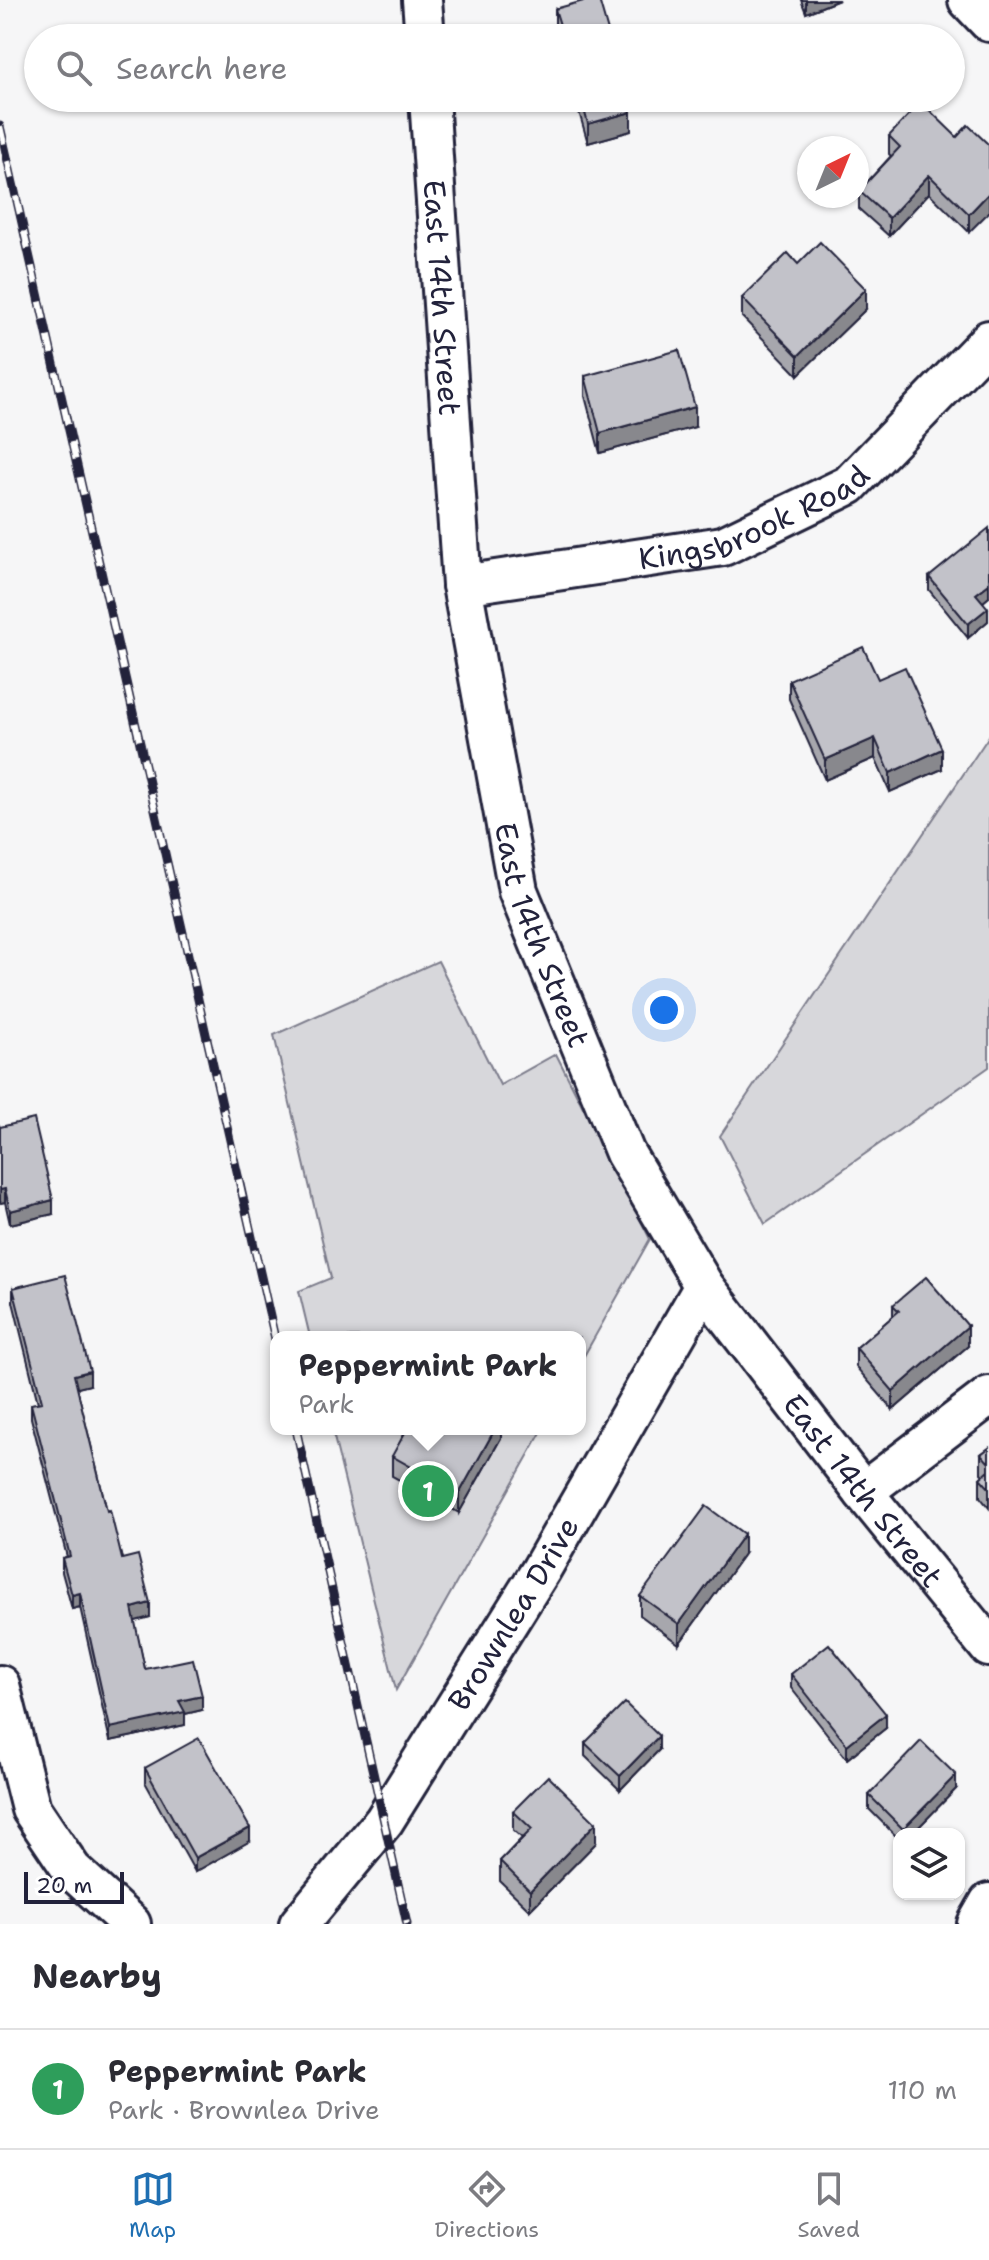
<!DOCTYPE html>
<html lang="en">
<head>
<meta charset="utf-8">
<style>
  body { margin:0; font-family:"Shantell Sans",sans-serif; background:#f7f7f7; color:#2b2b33 }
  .controls { position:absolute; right:24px; bottom:24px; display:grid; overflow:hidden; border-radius:16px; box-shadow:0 2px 6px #0004 }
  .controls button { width:72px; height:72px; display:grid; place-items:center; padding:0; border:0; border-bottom:2px solid #e1e1e2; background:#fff; color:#2b2b33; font:40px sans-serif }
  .compass { position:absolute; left:797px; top:136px; width:72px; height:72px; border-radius:50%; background:#fff; box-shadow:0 2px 6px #0004; rotate:43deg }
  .scale { position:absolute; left:24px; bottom:20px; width:100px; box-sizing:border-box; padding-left:8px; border:4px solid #22223b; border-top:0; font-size:22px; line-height:28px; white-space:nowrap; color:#22223b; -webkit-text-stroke:6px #fff; paint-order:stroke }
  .you { position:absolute; left:664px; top:1010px; width:28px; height:28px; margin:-20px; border:6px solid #fff; border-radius:50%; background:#1a73e8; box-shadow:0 0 0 12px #1a73e833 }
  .badge { display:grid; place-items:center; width:52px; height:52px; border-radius:50%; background:#1f6fb2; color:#fff; font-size:26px; font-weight:700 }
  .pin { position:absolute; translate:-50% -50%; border:4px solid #fff; box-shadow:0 2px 8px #0006 }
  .popup { position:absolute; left:270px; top:1331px; width:316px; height:104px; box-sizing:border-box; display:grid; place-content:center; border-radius:16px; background:#fff; filter:drop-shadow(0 2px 6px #0005); font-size:26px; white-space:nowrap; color:#7c7c81 }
  .popup b { font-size:30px; color:#2b2b33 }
  .popup::after { content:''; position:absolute; left:50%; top:100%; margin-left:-16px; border:16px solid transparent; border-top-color:#fff }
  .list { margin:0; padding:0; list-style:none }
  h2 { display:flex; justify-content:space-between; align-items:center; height:104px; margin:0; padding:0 32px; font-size:34px }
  h2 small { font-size:26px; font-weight:400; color:#7c7c81 }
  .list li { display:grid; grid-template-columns:52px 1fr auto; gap:24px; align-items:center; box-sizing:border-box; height:120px; padding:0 32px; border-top:2px solid #e1e1e2 }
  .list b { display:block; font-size:30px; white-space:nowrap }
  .list p { margin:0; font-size:26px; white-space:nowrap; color:#7c7c81 }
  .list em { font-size:26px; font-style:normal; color:#7c7c81 }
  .icon { flex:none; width:44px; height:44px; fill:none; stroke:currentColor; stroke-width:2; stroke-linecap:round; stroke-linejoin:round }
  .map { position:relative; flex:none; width:989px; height:1924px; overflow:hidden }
  .search { position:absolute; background:#fff; box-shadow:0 2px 6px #0004; left:24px; right:24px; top:24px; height:88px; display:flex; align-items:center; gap:20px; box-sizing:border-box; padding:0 28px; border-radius:44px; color:#7c7c81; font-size:30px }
  .sheet { height:224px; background:#fff }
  nav { display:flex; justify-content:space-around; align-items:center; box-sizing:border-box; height:112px; border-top:2px solid #e1e1e2; background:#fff; font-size:22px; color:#7c7c81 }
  nav a { display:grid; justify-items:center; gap:4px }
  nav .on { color:#1f6fb2 }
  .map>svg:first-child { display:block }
</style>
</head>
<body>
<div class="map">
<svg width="989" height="1924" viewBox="0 0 989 1924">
  <rect width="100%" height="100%" fill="#f6f6f7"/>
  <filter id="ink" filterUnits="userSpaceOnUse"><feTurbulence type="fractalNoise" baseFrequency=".0125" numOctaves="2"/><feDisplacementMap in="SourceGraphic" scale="16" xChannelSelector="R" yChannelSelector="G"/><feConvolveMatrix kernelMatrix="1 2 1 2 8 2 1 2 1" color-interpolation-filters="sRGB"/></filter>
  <g filter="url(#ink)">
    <g fill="#d7d7db" stroke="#7c7c8b" stroke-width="2">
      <polygon points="989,736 989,1067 765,1224 720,1136"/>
      <polygon points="438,961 500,1085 556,1054 650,1239 580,1363 580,1337 310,1337 299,1291 331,1278 274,1035"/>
      <polygon points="332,1429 543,1429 396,1690"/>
    </g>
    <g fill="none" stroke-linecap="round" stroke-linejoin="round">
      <defs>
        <g id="minor">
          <polyline points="422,0 425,38"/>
          <polyline points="968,0 989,22"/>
          <path id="s1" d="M429 98 462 585 518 891 625 1153 704 1286 863 1492 989 1647"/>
          <path id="s2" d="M462 585 723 546 849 485 989 340"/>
          <polyline points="863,1492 989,1396"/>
          <polyline points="0,1685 31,1809 72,1870 131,1924"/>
          <path id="s3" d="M299 1924 384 1821 541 1570 704 1286"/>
          <polyline points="977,1924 989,1903"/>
        </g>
      </defs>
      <use href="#minor" stroke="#22223b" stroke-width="44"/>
      <use href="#minor" stroke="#fff" stroke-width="38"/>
      <defs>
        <g id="rail">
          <polyline points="0,126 276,1343"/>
          <polyline points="296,1429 407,1924"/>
        </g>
      </defs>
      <use href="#rail" stroke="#22223b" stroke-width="9"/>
      <use href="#rail" stroke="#fff" stroke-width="6" stroke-dasharray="18" stroke-linecap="butt"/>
    </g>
    <g fill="#a7a7ad" stroke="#22223b" stroke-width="2">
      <polygon points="801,0 839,0 806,13"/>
      <polygon points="555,9 610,38 558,38 555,28"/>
      <polygon points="575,98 627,98 631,131 588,143"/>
      <polygon points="889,136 957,137 989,145 969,232 929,193 889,236 859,209 859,191 891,156 889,154"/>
      <polygon points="798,264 866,309 798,375 742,317 742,298"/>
      <polygon points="585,376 695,427 600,453 585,396"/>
      <polygon points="929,577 989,597 983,602 988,621 968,638 929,590"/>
      <polygon points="878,679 942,769 890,792 875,758 825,780 789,699 789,680"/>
      <polygon points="0,1127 53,1214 10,1224 5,1202 0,1203"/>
      <polygon points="13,1288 90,1385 77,1388 107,1511 122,1559 150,1617 134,1621 145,1669 202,1710 185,1714 185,1725 110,1741 80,1607 72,1609 62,1572 62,1558 67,1557 31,1418 31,1404 38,1403 13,1302"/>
      <polygon points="893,1305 968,1346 893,1410 856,1367 856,1348 893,1316"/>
      <polygon points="501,1429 501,1438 459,1513 392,1476 392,1456"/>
      <polygon points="989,1448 989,1508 980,1497 980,1478 983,1475 981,1473 981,1454"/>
      <polygon points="744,1554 679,1644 640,1615 640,1596"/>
      <polygon points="791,1674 886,1728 847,1759 791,1688"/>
      <polygon points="585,1743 659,1750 620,1790 585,1756"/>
      <polygon points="145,1768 250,1841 195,1872 145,1782"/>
      <polygon points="956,1789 912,1834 899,1834 899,1839 869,1809 869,1795"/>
      <polygon points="513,1811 596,1843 530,1910 500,1881 500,1861 522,1838 513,1830"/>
    </g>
    <g fill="#88888d" stroke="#22223b" stroke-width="2">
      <polygon points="806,0 839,0 806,13"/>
      <polygon points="631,112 631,131 588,143 588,124"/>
      <polygon points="929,175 929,193 889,236 889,218"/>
      <polygon points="989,193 989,212 969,232 969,214"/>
      <polygon points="866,289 866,309 798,375 798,356"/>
      <polygon points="695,407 695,427 600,453 600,433"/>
      <polygon points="989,584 989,597 976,608 976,594"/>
      <polygon points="988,608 988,621 968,638 968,624"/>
      <polygon points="875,738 875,758 825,780 825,760"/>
      <polygon points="942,749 942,769 890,792 890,773"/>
      <polygon points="5,1189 5,1202 0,1203 0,1190"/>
      <polygon points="53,1200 53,1214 10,1224 10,1211"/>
      <polygon points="968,1326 968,1346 893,1410 893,1391"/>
      <polygon points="90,1371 90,1385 74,1389 74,1375"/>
      <polygon points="495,1429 501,1429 501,1438 459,1513 459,1494"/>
      <polygon points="744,1534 744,1554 679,1644 679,1624"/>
      <polygon points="80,1593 80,1607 72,1609 72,1595"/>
      <polygon points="150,1603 150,1617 132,1622 132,1608"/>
      <polygon points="202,1696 202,1710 185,1714 185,1725 110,1741 110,1728 179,1701"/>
      <polygon points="886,1714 886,1728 847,1759 847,1745"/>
      <polygon points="659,1736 659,1750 620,1790 620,1776"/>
      <polygon points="956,1775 956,1789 912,1834 903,1834 903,1829"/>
      <polygon points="596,1823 596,1843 530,1910 530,1891"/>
      <polygon points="250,1828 250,1841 195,1872 195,1858"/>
    </g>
    <g fill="#c2c2c9" stroke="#22223b" stroke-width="2">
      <polygon points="587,0 599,0 610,38 564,38 555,9"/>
      <polygon points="581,98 627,98 631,112 588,124"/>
      <polygon points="921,102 957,137 968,125 989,145 989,193 969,214 929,175 889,218 859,191 900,147 889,136"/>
      <polygon points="820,242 866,289 798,356 742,298 788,253 798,264"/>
      <polygon points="679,350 695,407 600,433 585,376"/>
      <polygon points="989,528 989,584 976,594 988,608 968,624 929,577"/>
      <polygon points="863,647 878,679 905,667 942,749 890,773 875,738 825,760 789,680"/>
      <polygon points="34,1119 53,1200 10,1211 5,1189 0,1190 0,1127"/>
      <polygon points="65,1275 90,1371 74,1375 107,1511 110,1510 122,1559 138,1555 150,1603 132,1608 145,1669 193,1659 202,1696 179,1701 185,1712 110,1728 80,1593 72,1595 62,1558 70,1556 31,1404 42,1402 13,1288"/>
      <polygon points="926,1277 968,1326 893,1391 856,1348 899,1311 893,1305"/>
      <polygon points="407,1429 495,1429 459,1494 392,1456"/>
      <polygon points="989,1448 989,1463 981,1454"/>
      <polygon points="989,1470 989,1488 980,1478"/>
      <polygon points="706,1506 744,1534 679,1624 640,1596"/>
      <polygon points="829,1644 886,1714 847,1745 791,1674"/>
      <polygon points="625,1703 659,1736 620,1776 585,1743"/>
      <polygon points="199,1738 250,1828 195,1858 145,1768"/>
      <polygon points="921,1741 956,1775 903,1829 869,1795"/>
      <polygon points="548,1776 596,1823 530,1891 500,1861 532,1829 513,1811"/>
    </g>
  </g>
  <g text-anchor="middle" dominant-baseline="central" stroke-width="6" stroke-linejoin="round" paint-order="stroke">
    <g font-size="30" fill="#22223b" stroke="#fff">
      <text stroke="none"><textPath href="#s1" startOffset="200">East 14th Street</textPath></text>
      <text stroke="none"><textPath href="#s2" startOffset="302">Kingsbrook Road</textPath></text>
      <text stroke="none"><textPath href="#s1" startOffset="848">East 14th Street</textPath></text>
      <text stroke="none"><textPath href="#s1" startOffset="1496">East 14th Street</textPath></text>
      <text stroke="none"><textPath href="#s3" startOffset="378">Brownlea Drive</textPath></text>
    </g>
  </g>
</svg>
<div class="controls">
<button><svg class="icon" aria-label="layers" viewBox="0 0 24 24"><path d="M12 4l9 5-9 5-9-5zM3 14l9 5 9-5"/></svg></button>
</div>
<svg class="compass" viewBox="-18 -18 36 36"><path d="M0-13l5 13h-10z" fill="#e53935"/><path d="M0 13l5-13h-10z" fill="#7c7c81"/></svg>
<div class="scale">20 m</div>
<div class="you"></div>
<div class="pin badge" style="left:428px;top:1491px;background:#2e9e5b">1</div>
<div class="popup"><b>Peppermint Park</b>Park</div>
<div class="search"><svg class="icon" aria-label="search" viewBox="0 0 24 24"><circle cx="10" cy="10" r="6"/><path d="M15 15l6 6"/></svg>Search here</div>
</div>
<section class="sheet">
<h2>Nearby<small></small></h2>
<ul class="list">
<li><span class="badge" style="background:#2e9e5b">1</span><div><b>Peppermint Park</b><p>Park · Brownlea Drive</p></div><em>110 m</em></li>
</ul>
</section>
<nav>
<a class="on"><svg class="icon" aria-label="map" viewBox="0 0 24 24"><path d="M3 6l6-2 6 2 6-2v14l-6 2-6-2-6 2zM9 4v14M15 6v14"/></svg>Map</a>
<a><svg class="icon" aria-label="directions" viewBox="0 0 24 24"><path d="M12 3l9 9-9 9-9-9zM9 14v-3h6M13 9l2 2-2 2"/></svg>Directions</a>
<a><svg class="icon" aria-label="saved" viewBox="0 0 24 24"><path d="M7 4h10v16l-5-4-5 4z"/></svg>Saved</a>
</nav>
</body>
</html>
